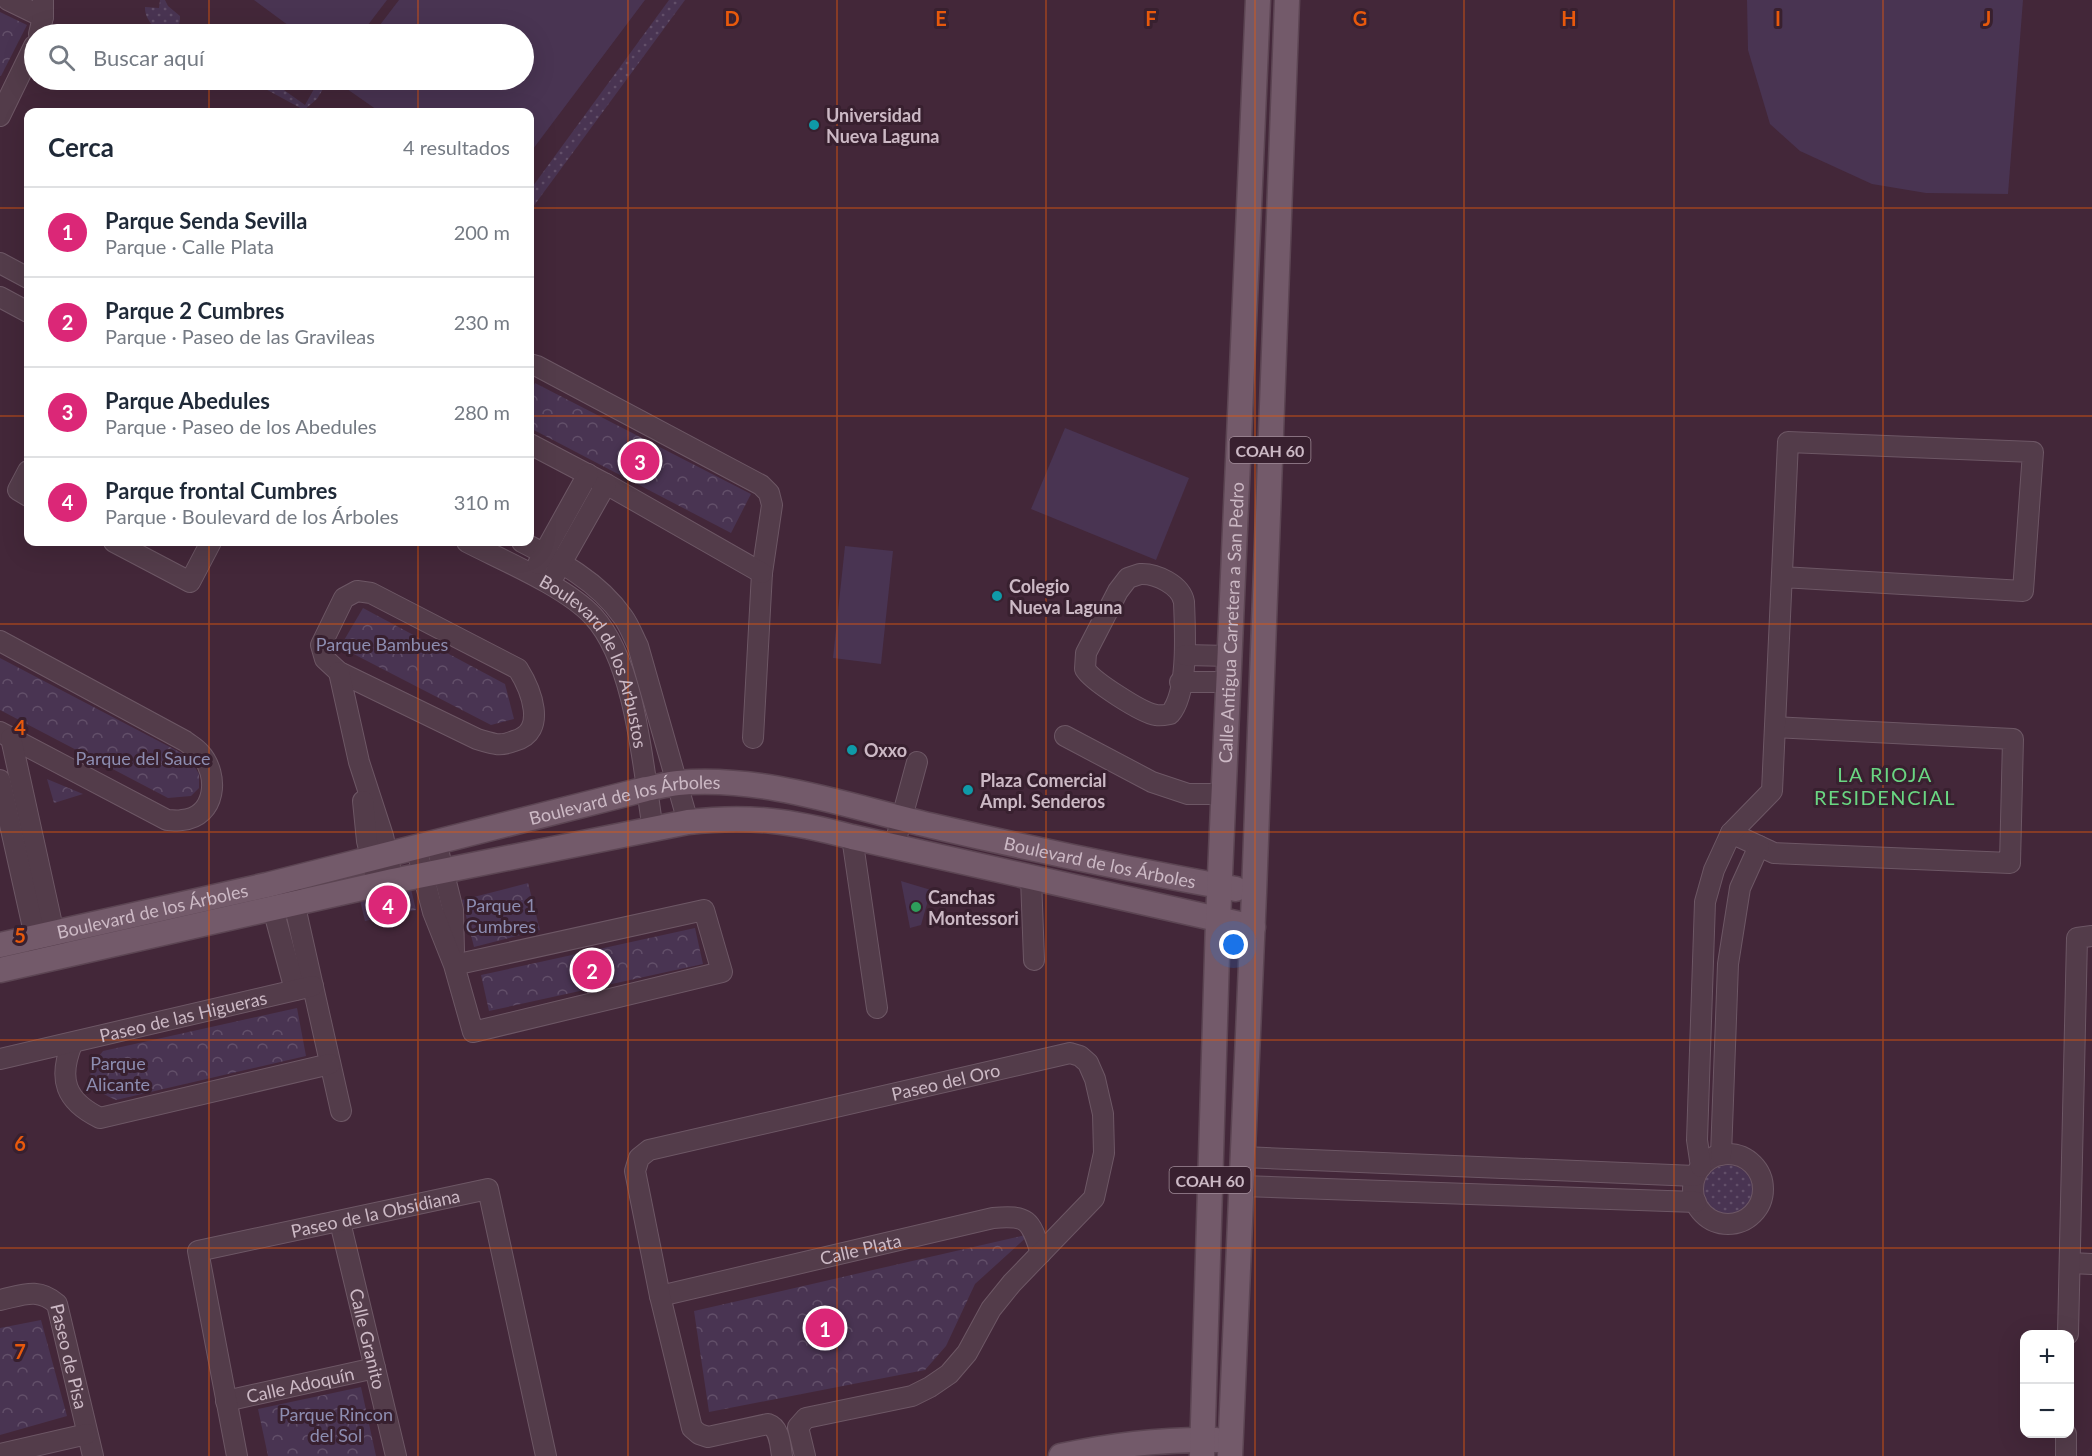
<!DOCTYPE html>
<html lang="es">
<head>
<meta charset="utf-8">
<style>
  body { margin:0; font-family:Lato,sans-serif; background:#f2f2f3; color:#1f2937 }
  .controls { position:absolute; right:18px; bottom:18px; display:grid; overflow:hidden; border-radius:12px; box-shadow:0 6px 24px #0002 }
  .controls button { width:54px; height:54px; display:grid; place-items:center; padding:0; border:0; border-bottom:2px solid #e0e1e3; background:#fff; color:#1f2937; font:30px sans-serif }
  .you { position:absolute; left:1234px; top:945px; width:21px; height:21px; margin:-15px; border:4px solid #fff; border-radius:50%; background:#1a73e8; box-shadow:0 0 0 9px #1a73e833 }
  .badge { display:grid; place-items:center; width:39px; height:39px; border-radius:50%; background:#db2777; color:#fff; font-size:20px; font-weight:700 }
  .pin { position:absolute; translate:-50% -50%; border:3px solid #fff; box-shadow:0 2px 6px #0006 }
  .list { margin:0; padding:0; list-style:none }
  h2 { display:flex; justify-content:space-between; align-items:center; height:78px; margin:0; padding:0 24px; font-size:26px }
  h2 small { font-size:20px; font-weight:400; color:#747a83 }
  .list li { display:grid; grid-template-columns:39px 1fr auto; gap:18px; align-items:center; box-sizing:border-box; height:90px; padding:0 24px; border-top:2px solid #e0e1e3 }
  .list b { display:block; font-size:22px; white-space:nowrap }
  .list p { margin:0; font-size:20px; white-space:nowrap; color:#747a83 }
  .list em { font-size:20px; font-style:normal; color:#747a83 }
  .icon { flex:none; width:33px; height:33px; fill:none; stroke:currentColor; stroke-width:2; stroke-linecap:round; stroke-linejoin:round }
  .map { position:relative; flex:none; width:2092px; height:1456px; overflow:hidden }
  .search { position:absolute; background:#fff; box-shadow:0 6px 24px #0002; left:24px; top:24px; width:510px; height:66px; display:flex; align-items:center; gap:15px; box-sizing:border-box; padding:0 21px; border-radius:33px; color:#747a83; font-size:22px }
  .panel { position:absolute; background:#fff; box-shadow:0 6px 24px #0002; left:24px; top:108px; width:510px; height:438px; border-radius:12px }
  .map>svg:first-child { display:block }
</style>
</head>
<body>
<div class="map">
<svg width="2092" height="1456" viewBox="0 0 2092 1456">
  <defs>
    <pattern id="grass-dots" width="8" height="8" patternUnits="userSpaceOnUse" patternTransform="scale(1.5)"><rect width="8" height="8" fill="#493452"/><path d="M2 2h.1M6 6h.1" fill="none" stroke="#624f69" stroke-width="1.8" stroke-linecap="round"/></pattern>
    <pattern id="park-crowns" width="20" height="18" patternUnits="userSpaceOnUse" patternTransform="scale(1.5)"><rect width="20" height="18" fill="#493452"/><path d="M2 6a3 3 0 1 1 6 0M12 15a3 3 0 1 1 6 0" fill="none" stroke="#624f69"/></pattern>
  </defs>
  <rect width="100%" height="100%" fill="#432739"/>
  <g fill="url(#grass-dots)">
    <path d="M160 0H165L168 6 180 16C181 46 144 30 145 7L159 8Z"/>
    <polygon points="669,0 685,0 530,211 530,190"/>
    <polygon points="249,80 270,80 305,105 319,80 326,84 317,99 304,110"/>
    <circle cx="1728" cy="1190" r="25"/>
  </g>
  <g fill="url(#park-crowns)">
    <polygon points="0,12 27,25 1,76 0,76"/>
    <polygon points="535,383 751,494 731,533 530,428 530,394"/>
    <polygon points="363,608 505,684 514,719 491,725 340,647"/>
    <polygon points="0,658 189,757 199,774 199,788 191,796 168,798 0,710"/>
    <polygon points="47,779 83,794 54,803"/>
    <polygon points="528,883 540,930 474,947 462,900"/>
    <polygon points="411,889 416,910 365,921 360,900"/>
    <polygon points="695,928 703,964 489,1011 481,975"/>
    <path d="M297 1008 306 1056 116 1100C86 1087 83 1076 103 1051Z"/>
    <polygon points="1030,1234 975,1284 946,1346 925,1370 709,1412 694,1311"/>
    <polygon points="41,1320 67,1416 0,1435 0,1328"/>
    <polygon points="361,1387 376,1456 268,1456 258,1409"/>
  </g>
  <g fill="#493452">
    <polygon points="254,0 387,0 361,34 300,34"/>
    <polygon points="399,0 645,0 530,153 530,112 380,112 337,82 339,80 524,80 524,34 373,34"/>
    <polygon points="1747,0 2023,0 2008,194 1926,193 1872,184 1800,151 1770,124 1748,50"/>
    <polygon points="1065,428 1189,478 1156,560 1031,509"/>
    <polygon points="845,546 893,551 881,664 833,658"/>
    <polygon points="901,881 931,890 921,925 910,928"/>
  </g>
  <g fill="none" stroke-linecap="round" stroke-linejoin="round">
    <defs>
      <g id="minor">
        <polyline points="8,0 43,17"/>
        <polyline points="39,34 43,17 43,0"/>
        <polyline points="0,116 34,46"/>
        <polyline points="0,263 28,278"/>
        <polyline points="0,297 28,312"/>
        <polyline points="530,364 537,366 761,485 769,493 772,505 762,573 753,738"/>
        <polyline points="530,444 606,484 762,573"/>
        <polyline points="28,471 18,490 28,496"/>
        <polyline points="114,542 190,582 211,542"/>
        <path id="s1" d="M467 542C504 561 566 587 593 616 636 663 643 768 653 830"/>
        <path d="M522 542C559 561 598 581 623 617 629 625 633 636 638 646L688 822"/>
        <polyline points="538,564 588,474"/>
        <polyline points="555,574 606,484"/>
        <path d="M1140 574C1156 573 1181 585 1184 602 1185 630 1189 692 1170 714 1165 715 1161 716 1156 715 1142 713 1092 681 1085 669L1086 653 1118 591 1128 578Z"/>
        <path d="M357 591 371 593 518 669C530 688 549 732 514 741 509 743 501 745 496 744 490 743 483 741 477 739L339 672 325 659 321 645 344 598Z"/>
        <path d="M0 641 185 741C190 745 196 748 200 753 220 775 216 817 182 820 177 821 172 820 167 820L0 732"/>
        <polyline points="1185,655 1230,656"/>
        <polyline points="339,672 359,762 383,836 393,881"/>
        <polyline points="1180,682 1229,682"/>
        <polyline points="1065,736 1152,782 1188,794 1224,794"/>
        <polyline points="11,738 59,956"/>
        <polyline points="0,780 38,950"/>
        <polyline points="363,801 367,841 378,884"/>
        <polyline points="1731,833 1774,853 2010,863 2013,739 1775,727"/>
        <polyline points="852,837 877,1008"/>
        <polyline points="436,842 453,910 454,951"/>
        <polyline points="416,847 433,912 454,965 473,1032 722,972 704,910 454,965"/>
        <polyline points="894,847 917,762"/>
        <polyline points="1031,878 1034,960"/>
        <polyline points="289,880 341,1111"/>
        <polyline points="269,894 295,990"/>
        <path d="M72 1044C58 1079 65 1101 100 1118L330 1064"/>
        <path id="s2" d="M0 1059 313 986"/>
        <circle cx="1728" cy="1189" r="35"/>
        <polyline points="1721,1155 1728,964 1740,888 1759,846"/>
        <polyline points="1243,1157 1695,1176"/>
        <polyline points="1701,1167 1697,1140 1705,902 1714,870 1731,833 1772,791 1788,442 2033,452 2023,591 1782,577"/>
        <polyline points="1242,1186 1696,1202"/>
        <path id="s3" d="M340 1222 396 1456"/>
        <polyline points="2070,1263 2092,1264"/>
        <path id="s4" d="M660 1296 993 1218C1029 1215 1030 1220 1041 1253"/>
        <path id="s5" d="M0 1300C23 1295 38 1287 57 1304L93 1456"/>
        <polyline points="2068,1334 2077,938 2092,936"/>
        <path id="s6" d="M226 1401 375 1368"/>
        <polyline points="0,1454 87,1434"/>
        <path id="s7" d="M237 1456 198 1251 488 1189 546 1456"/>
        <path id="s8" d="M782 1456C780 1444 780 1428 768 1424L708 1437 699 1434 692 1428 660 1296 635 1171 639 1158 649 1150 1070 1053 1080 1056 1088 1063 1095 1079 1103 1114 1104 1153 1094 1198 1012 1283 991 1309 967 1353 949 1374 930 1387 912 1396 806 1418 798 1427 805 1456"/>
        <polyline points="2066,1456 2066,1434"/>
      </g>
      <g id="major">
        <path id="s9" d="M0 945 267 885 646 789C657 787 667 784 678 783 765 775 853 808 937 827 1036 850 1136 871 1236 889"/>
        <path d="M0 970 393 881 688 822C751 815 792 821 852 837L1253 927"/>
        <path d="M1061 1456C1112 1445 1164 1439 1216 1440"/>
        <path id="s10" d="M1202 1456 1218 921 1258 0"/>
        <polyline points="1230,1456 1254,893 1287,0"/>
      </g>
    </defs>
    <use href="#minor" stroke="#6d5765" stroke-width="22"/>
    <use href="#major" stroke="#5c4553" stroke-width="27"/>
    <use href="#minor" stroke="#533c4a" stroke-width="20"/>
    <use href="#major" stroke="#735a6a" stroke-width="24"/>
  </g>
  <path fill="none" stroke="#e8590c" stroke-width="1.5" stroke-opacity="0.55" d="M209 0V34M418 0V34M628 0V1456M837 0V1456M1046 0V1456M1255 0V1456M1464 0V1456M1674 0V1456M1883 0V1456M209 80V112M418 80V112M0 208H28M530 208H2092M0 416H28M530 416H2092M209 542V1456M418 542V1456M0 624H2092M0 832H2092M0 1040H2092M0 1248H2092"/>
  <g fill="#0f9aa8" stroke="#38202f" stroke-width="2">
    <circle cx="814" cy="125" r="6"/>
    <circle cx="997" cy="596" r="6"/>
    <circle cx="852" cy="750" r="6"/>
    <circle cx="968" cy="790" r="6"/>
  </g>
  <circle fill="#2e9e5b" stroke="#38202f" stroke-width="2" cx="916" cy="907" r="6"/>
  <g text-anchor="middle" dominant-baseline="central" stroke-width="6" stroke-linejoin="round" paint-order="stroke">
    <g fill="#38202f" stroke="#a08b98" stroke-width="1.5">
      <rect x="1229.5" y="437" width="81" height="26" rx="4.5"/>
      <rect x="1169.5" y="1167" width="81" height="26" rx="4.5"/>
    </g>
    <g font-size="16" font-weight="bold" fill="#ccb9c5">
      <text x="1270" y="450">COAH 60</text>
      <text x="1210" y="1180">COAH 60</text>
    </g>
    <g font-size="18" font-weight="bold" fill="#ccb9c5" stroke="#38202f" text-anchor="start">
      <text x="826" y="115">Universidad<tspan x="826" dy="21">Nueva Laguna</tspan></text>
      <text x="1009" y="586">Colegio<tspan x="1009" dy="21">Nueva Laguna</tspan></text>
      <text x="864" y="750">Oxxo</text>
      <text x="980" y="780">Plaza Comercial<tspan x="980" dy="21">Ampl. Senderos</tspan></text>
      <text x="928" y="897">Canchas<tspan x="928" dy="21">Montessori</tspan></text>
    </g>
    <g font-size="18" fill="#ccb9c5" stroke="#38202f">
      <text stroke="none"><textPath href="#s10" startOffset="834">Calle Antigua Carretera a San Pedro</textPath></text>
      <text stroke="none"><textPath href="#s1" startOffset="186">Boulevard de los Arbustos</textPath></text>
      <text stroke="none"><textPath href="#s9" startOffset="642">Boulevard de los Árboles</textPath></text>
      <text stroke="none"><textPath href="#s9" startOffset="1128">Boulevard de los Árboles</textPath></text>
      <text stroke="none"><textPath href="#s9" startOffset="156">Boulevard de los Árboles</textPath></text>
      <text stroke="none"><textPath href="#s2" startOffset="188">Paseo de las Higueras</textPath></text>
      <text stroke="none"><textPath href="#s8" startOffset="711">Paseo del Oro</textPath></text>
      <text stroke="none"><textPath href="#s7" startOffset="390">Paseo de la Obsidiana</textPath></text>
      <text stroke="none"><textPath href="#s4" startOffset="206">Calle Plata</textPath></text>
      <text stroke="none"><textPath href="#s3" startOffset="120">Calle Granito</textPath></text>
      <text stroke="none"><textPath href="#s5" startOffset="114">Paseo de Pisa</textPath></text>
      <text stroke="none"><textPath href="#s6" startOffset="76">Calle Adoquín</textPath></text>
    </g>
    <g font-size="18" fill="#8d8db1" stroke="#38202f">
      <text x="382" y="644">Parque Bambues</text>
      <text x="143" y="758">Parque del Sauce</text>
      <text x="501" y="905">Parque 1<tspan x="501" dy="21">Cumbres</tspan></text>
      <text x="118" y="1063">Parque<tspan x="118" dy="21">Alicante</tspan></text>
      <text x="336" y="1414">Parque Rincon<tspan x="336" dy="21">del Sol</tspan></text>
    </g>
    <g font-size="20" letter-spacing="1.5" fill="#6ad682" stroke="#38202f">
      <text x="1885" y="774">LA RIOJA<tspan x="1885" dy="23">RESIDENCIAL</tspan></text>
    </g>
  </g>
  <g font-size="20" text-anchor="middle" font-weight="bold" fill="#e8590c" stroke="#38202f" stroke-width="6" stroke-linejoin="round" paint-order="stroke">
    <text x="732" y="26">D</text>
    <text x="941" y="26">E</text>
    <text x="1151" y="26">F</text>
    <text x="1360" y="26">G</text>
    <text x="1569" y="26">H</text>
    <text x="1778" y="26">I</text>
    <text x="1987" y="26">J</text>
    <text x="20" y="735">4</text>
    <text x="20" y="943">5</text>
    <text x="20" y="1151">6</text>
    <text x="20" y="1359">7</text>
  </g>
</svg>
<div class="controls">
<button>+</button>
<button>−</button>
</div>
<div class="you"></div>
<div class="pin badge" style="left:825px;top:1328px">1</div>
<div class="pin badge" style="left:592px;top:970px">2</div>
<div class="pin badge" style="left:640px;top:461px">3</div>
<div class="pin badge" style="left:388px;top:905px">4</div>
<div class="search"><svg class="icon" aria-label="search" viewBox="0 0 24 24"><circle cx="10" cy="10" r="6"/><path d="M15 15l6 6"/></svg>Buscar aquí</div>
<section class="panel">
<h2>Cerca<small>4 resultados</small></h2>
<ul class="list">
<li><span class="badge">1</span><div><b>Parque Senda Sevilla</b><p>Parque · Calle Plata</p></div><em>200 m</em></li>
<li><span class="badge">2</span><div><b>Parque 2 Cumbres</b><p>Parque · Paseo de las Gravileas</p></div><em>230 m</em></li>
<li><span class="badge">3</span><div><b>Parque Abedules</b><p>Parque · Paseo de los Abedules</p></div><em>280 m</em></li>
<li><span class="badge">4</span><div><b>Parque frontal Cumbres</b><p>Parque · Boulevard de los Árboles</p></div><em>310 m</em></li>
</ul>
</section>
</div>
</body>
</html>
